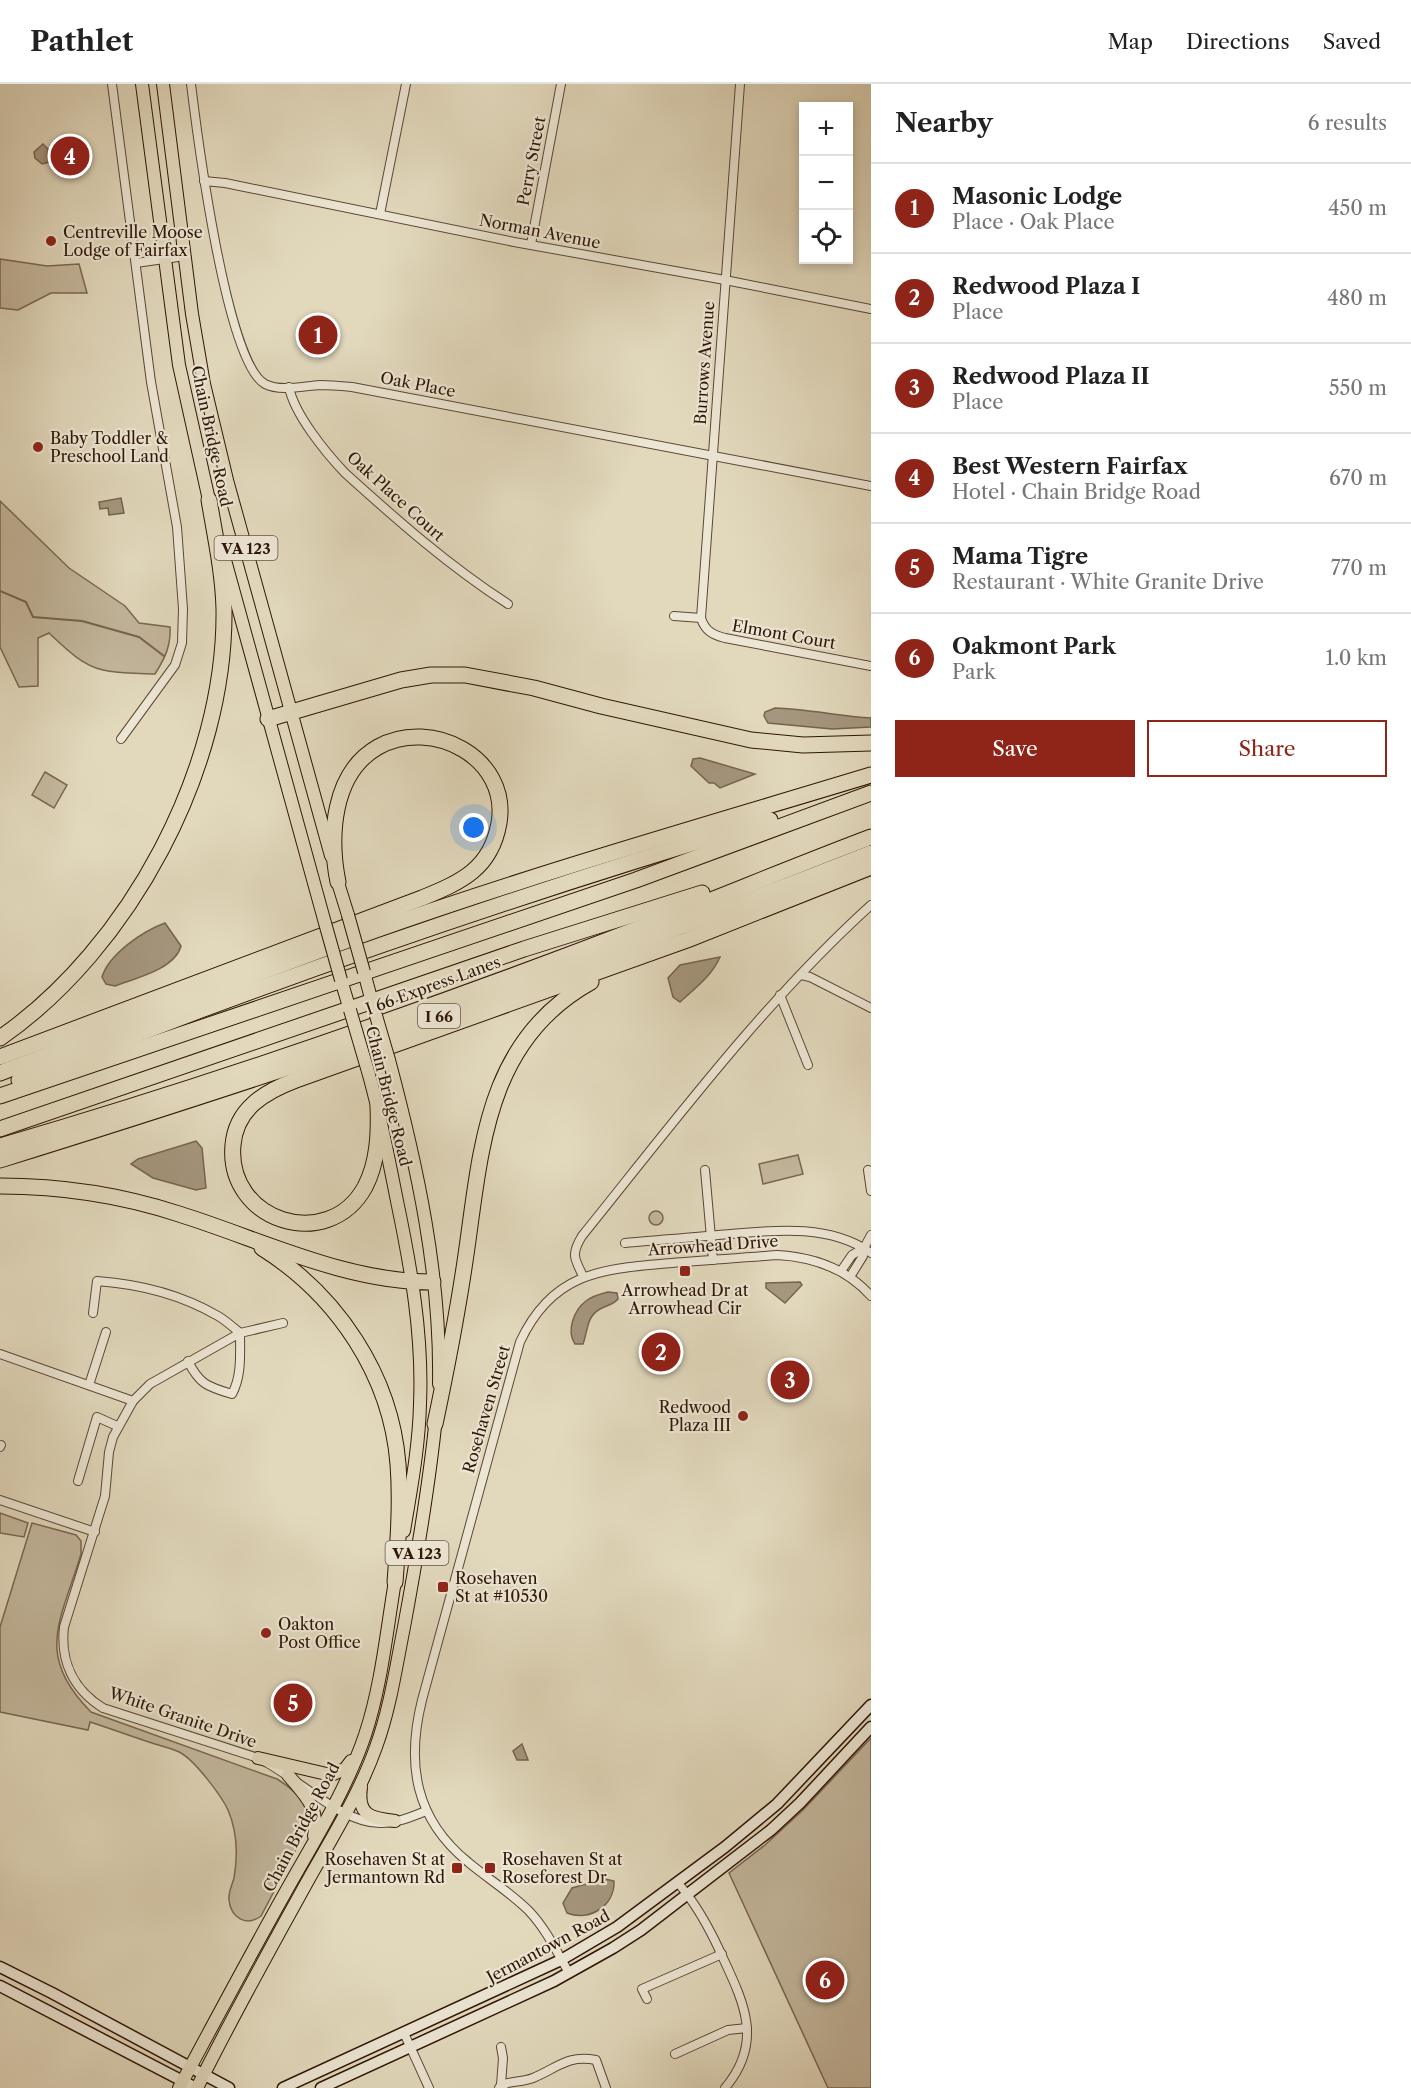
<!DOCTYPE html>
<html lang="en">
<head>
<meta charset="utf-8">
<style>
  body { margin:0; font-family:"Libre Caslon Text",serif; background:#f2f2f2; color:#222 }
  .controls { position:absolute; right:18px; top:18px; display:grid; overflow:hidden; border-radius:0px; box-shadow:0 3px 9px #0003 }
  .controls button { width:54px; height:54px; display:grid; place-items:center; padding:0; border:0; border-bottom:2px solid #e0e0e0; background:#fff; color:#222; font:30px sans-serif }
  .you { position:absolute; left:474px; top:744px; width:21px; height:21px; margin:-15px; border:4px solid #fff; border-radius:50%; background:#1a73e8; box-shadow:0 0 0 9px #1a73e833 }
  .badge { display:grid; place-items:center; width:39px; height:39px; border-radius:50%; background:#8f2418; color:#fff; font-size:20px; font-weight:700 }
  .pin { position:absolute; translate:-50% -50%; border:3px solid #fff; box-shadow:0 2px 6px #0006 }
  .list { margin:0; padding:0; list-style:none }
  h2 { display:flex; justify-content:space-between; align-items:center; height:78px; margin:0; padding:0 24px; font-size:26px }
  h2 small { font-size:20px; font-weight:400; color:#767676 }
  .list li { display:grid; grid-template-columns:39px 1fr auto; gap:18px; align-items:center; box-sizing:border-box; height:90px; padding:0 24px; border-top:2px solid #e0e0e0 }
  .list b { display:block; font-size:22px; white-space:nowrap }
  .list p { margin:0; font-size:20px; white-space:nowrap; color:#767676 }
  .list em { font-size:20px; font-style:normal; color:#767676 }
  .actions { display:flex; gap:12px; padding:18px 24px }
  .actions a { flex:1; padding:14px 0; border:2px solid #8f2418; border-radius:0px; text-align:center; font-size:21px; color:#8f2418 }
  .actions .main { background:#8f2418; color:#fff }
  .icon { flex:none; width:33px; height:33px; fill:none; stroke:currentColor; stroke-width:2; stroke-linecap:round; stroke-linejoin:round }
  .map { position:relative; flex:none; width:871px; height:2004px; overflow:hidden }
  header { display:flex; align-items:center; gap:36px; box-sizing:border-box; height:84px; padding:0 30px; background:#fff; border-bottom:2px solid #e0e0e0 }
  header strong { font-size:28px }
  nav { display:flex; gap:33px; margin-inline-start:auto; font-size:21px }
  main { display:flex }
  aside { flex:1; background:#fff }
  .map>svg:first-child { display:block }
</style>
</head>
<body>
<header>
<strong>Pathlet</strong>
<nav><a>Map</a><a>Directions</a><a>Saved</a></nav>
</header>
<main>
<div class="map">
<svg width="871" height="2004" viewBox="0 0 871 2004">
  <rect width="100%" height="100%" fill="#e2d9bd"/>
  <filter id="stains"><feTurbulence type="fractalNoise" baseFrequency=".00333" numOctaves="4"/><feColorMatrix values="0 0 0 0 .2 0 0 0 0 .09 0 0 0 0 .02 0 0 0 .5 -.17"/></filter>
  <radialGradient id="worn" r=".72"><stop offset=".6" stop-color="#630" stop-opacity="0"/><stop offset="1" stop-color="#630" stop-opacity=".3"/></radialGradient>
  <g fill="#c4b89e" stroke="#7a6752" stroke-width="1.5">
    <polygon points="0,175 47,182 79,180 87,209 51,209 18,226 0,224"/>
    <path d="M0 417 69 484 125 522 139 539 170 543C171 562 165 574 155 590 138 589 119 590 103 586 81 581 64 563 49 549L38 554V602L19 603 0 563Z"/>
    <polygon points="45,688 67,701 54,724 32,711"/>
    <polygon points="798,1071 803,1090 763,1100 759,1080"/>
    <circle cx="656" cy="1134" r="7"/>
    <polygon points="0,1429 28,1439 24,1453 0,1449"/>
    <path d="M32 1439 76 1451 81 1457V1470C61 1537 34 1571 91 1628L277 1695C295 1706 314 1723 307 1745L261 1832C246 1843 231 1834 229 1816 228 1809 232 1801 234 1794 238 1771 237 1747 228 1726 221 1711 195 1677 181 1669 174 1665 164 1663 155 1660 133 1653 112 1645 90 1638L88 1646 0 1628V1543Z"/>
    <polygon points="871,1654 871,2004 828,2004 729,1789 765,1761 803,1726"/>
  </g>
  <g fill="#a5977f" stroke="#76634f" stroke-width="1.5">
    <polygon points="43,60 48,65 50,78 42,80 35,74 34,68"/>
    <polygon points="121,414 124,429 109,431 108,424 100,425 99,418"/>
    <path d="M775 624C807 625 839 632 871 634V643L832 645 768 639 764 632 765 628Z"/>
    <polygon points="700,674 755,690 720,704 714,699 709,699 691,682 693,675"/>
    <path d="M165 839 181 862C175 885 136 894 115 902L106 900 102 893C109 870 143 847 165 839Z"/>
    <path d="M720 873C712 892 694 905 680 918L673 913 668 894 680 881Z"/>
    <polygon points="196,1057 202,1064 206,1104 196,1106 153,1094 131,1080 138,1075"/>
    <polygon points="800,1198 802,1201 785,1219 766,1204 766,1199"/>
    <path d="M608 1208 617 1209 618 1215C613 1221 607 1221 600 1225 586 1233 588 1247 583 1260H575C566 1247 574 1226 586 1217 592 1212 600 1210 608 1208Z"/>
    <polygon points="522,1660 528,1676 517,1676 513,1667"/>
    <path d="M605 1795 614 1797C615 1822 589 1838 567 1829L563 1819 572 1804Z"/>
  </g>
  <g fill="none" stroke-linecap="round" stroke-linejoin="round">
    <polyline stroke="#76634f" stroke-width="2" points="0,507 26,518 33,533 82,537 139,553 164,572"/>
    <defs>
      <g id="street">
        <polyline points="112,0 151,298 177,443 183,525 182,559 175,581 121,655"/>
        <path d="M191 0C197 49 226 279 265 300 281 308 303 302 320 301 330 301 341 302 352 303L871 402"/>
        <path d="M740 0 701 534C705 547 713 551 725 554L871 582"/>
        <polyline points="204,97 225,99 514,158 725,196 871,225"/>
        <polyline points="380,130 406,0"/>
        <polyline points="531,160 561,0"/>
        <polyline points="136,179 185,172"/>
        <path d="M289 303C294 330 326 369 345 389 397 436 449 482 508 520"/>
        <polyline points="674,532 701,534"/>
        <polyline points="801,891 810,893 871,924"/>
        <polyline points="780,911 808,981"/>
        <polyline points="705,1086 713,1176"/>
        <polyline points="868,1086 871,1107"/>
        <path d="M625 1159C656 1156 687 1154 718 1151 768 1147 827 1138 871 1169"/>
        <polyline points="864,1164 871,1151"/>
        <polyline points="841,1187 852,1171 864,1164 863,1172 850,1193"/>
        <path d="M583 1192C574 1174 571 1170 582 1152 674 1038 762 920 871 821"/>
        <path d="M93 1229 97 1197C138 1200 182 1211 218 1232 225 1236 233 1243 240 1249 240 1269 242 1292 232 1310 208 1303 199 1300 188 1277"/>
        <path d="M283 1239 240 1249 150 1300 133 1317 113 1353 109 1368 105 1412 64 1543C60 1578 74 1606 103 1624L258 1674C295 1691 341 1740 381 1739 397 1739 411 1733 426 1727"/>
        <polyline points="0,1270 133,1317"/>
        <polyline points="89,1301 106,1248"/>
        <polyline points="0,1363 1,1361"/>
        <polyline points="78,1397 97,1333 117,1342"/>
        <polyline points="0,1416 95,1448"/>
        <path d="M678 1799C698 1822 711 1847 723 1874 745 1921 763 1959 725 2004"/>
        <path d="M569 1889C557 1868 546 1845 529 1827 510 1808 488 1795 468 1778 415 1735 406 1680 422 1616L520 1258C553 1187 603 1185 672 1179 707 1176 742 1174 777 1171 814 1173 846 1184 871 1212"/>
        <polyline points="647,1915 642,1905 722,1870"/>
        <polyline points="404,1949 429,2004"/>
        <polyline points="675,1970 728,1946 747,1944"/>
        <polyline points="499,2004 501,2001 503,1974 501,1963"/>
        <path d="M503 2004 501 2001C511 1997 523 1998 533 1994 559 1983 567 1971 596 1976L606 2004"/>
      </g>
      <g id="secondary">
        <polyline points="0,1883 52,1909 229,2004"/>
        <polyline points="0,1902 196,2004"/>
        <polyline points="283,2004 561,1876 617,1843 725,1763 777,1720 871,1621"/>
        <polyline points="321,2004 554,1897 613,1864 641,1846 771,1746 800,1719 871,1643"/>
      </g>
      <g id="primary">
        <polyline points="142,0 179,281 211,425"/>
        <polyline points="163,0 192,230 204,300 227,396 331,772"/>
        <polyline points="225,476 325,839"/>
        <polyline points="335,789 348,831"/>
        <polyline points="364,888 372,918"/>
        <polyline points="341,896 350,926"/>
        <path d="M389 976C417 1081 441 1191 439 1300"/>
        <path d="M367 984C380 1028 388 1072 397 1117 411 1184 423 1251 420 1320 419 1363 411 1405 404 1447"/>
        <polyline points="258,1674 331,1691 345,1685 351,1677"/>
        <path d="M288 1691C305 1711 320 1724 314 1752"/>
        <path d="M361 1703C357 1732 371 1734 395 1737"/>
        <path d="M179 2004C214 1939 249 1873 285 1809 314 1757 346 1707 365 1651 382 1600 387 1543 396 1491"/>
        <path d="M197 2004C231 1935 269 1867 306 1800 331 1755 359 1711 376 1663 390 1625 396 1583 404 1543 417 1473 429 1403 436 1333"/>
      </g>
      <g id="highway">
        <polyline points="268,635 401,596 431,591 465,591 534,604 601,622 751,656 803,661 871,659"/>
        <path d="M0 954C130 864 226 684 224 525 223 488 215 452 209 416"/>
        <path d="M0 973 422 814C461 798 491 785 499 739 510 674 432 633 378 663 332 689 329 753 338 798"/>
        <path d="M0 989C126 941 250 891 376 846 540 788 706 741 871 691"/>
        <path d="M19 996C266 898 516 811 770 736"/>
        <polyline points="0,1012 636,796 871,709"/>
        <path d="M378 1022C379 1049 378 1078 365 1103 328 1170 226 1137 233 1061 236 1025 264 1008 296 996L687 856 871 783"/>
        <polyline points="0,1045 524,865 702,809"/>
        <path d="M0 1062C217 999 431 924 642 843 718 814 794 782 871 753"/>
        <path d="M0 1076C148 1030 295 983 441 931 585 880 728 825 871 769"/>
        <path d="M0 1102C61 1102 121 1111 179 1130 262 1156 345 1198 433 1198"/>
        <path d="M262 1164C337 1211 391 1291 398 1380 401 1419 398 1459 395 1498"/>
        <path d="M435 1340C446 1288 456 1237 464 1184 481 1075 481 959 591 898"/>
      </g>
    </defs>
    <use href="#street" stroke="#5c4734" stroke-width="10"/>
    <use href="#secondary" stroke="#2f1606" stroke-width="13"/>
    <use href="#primary" stroke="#2f1606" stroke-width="14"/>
    <use href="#highway" stroke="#2f1606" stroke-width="17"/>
    <use href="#street" stroke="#ece6d4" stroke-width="8"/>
    <use href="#secondary" stroke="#ece6d4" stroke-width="10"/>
    <use href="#primary" stroke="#e2d9bd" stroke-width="12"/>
    <use href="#highway" stroke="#e2d9bd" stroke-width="15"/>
    <defs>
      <g id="primary-bridge">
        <polyline points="348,831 364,888"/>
        <polyline points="325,839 341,896"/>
        <polyline points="372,918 389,976"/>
        <polyline points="350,926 367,984"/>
      </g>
    </defs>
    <use href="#primary-bridge" stroke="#2f1606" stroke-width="14" stroke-linecap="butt"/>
    <use href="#primary-bridge" stroke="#e2d9bd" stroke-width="12"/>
  </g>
  <g fill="#8f2418" stroke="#ece6d4" stroke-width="2">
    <circle cx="51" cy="157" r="6"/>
    <circle cx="38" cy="363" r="6"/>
    <rect x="679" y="1181" width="12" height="12" rx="3"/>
    <circle cx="743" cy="1332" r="6"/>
    <rect x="437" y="1497" width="12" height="12" rx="3"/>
    <circle cx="266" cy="1549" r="6"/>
    <rect x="451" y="1778" width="12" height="12" rx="3"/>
    <rect x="484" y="1778" width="12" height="12" rx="3"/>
  </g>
  <g text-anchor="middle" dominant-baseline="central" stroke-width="4.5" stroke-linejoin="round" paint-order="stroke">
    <g fill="#ece6d4" stroke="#685444" stroke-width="1.5">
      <rect x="214.5" y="452" width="63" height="24" rx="4.5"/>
      <rect x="418" y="920" width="42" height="24" rx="4.5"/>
      <rect x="385.5" y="1457" width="63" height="24" rx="4.5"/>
    </g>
    <g font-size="15" font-weight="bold" fill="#2f1606">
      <text x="246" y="464">VA 123</text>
      <text x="439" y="932">I 66</text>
      <text x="417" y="1469">VA 123</text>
    </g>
    <g font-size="16" fill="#2f1606" stroke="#ece6d4">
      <text transform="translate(531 77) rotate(-79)">Perry Street</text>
      <text transform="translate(540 147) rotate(11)">Norman Avenue</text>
      <text transform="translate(704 279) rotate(-86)">Burrows Avenue</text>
      <text transform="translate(418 300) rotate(11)">Oak Place</text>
      <text transform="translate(212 352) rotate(78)">Chain Bridge Road</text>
      <text transform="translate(396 412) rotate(42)">Oak Place Court</text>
      <text transform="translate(784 550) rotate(10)">Elmont Court</text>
      <text transform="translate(433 901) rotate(-20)">I 66 Express Lanes</text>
      <text transform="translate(389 1012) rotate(76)">Chain Bridge Road</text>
      <text transform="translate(713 1161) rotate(-4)">Arrowhead Drive</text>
      <text transform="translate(486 1325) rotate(-74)">Rosehaven Street</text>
      <text transform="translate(183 1633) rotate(19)">White Granite Drive</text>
      <text transform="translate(301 1743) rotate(-62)">Chain Bridge Road</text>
      <text transform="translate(548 1862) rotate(-28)">Jermantown Road</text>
    </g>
    <g font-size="16" fill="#2f1606" stroke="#ece6d4" text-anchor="start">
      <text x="63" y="148">Centreville Moose<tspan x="63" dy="18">Lodge of Fairfax</tspan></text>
      <text x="50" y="354">Baby Toddler &amp;<tspan x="50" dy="18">Preschool Land</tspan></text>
      <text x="685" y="1206" text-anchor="middle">Arrowhead Dr at<tspan x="685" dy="18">Arrowhead Cir</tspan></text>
      <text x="731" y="1323" text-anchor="end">Redwood<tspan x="731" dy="18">Plaza III</tspan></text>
      <text x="455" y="1494">Rosehaven<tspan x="455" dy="18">St at #10530</tspan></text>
      <text x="278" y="1540">Oakton<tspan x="278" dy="18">Post Office</tspan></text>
      <text x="445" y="1775" text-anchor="end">Rosehaven St at<tspan x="445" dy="18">Jermantown Rd</tspan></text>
      <text x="502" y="1775">Rosehaven St at<tspan x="502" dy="18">Roseforest Dr</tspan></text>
    </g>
  </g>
  <rect width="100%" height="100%" filter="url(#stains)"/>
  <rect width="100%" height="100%" fill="url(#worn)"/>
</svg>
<div class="controls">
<button>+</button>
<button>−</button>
<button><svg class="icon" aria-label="locate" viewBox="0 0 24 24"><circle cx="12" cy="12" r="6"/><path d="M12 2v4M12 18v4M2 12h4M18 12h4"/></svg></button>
</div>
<div class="you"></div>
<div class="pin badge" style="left:318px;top:251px">1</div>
<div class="pin badge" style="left:661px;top:1268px">2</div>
<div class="pin badge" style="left:790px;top:1296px">3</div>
<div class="pin badge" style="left:70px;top:72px">4</div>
<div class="pin badge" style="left:293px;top:1619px">5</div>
<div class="pin badge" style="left:825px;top:1896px">6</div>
</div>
<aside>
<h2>Nearby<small>6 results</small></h2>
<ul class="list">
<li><span class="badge">1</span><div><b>Masonic Lodge</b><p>Place · Oak Place</p></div><em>450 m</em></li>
<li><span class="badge">2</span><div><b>Redwood Plaza I</b><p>Place</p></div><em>480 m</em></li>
<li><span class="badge">3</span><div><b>Redwood Plaza II</b><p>Place</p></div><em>550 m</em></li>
<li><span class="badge">4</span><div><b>Best Western Fairfax</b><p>Hotel · Chain Bridge Road</p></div><em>670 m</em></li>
<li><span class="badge">5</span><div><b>Mama Tigre</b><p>Restaurant · White Granite Drive</p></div><em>770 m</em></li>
<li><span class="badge">6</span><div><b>Oakmont Park</b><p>Park</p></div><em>1.0 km</em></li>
</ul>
<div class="actions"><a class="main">Save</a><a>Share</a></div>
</aside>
</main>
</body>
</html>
